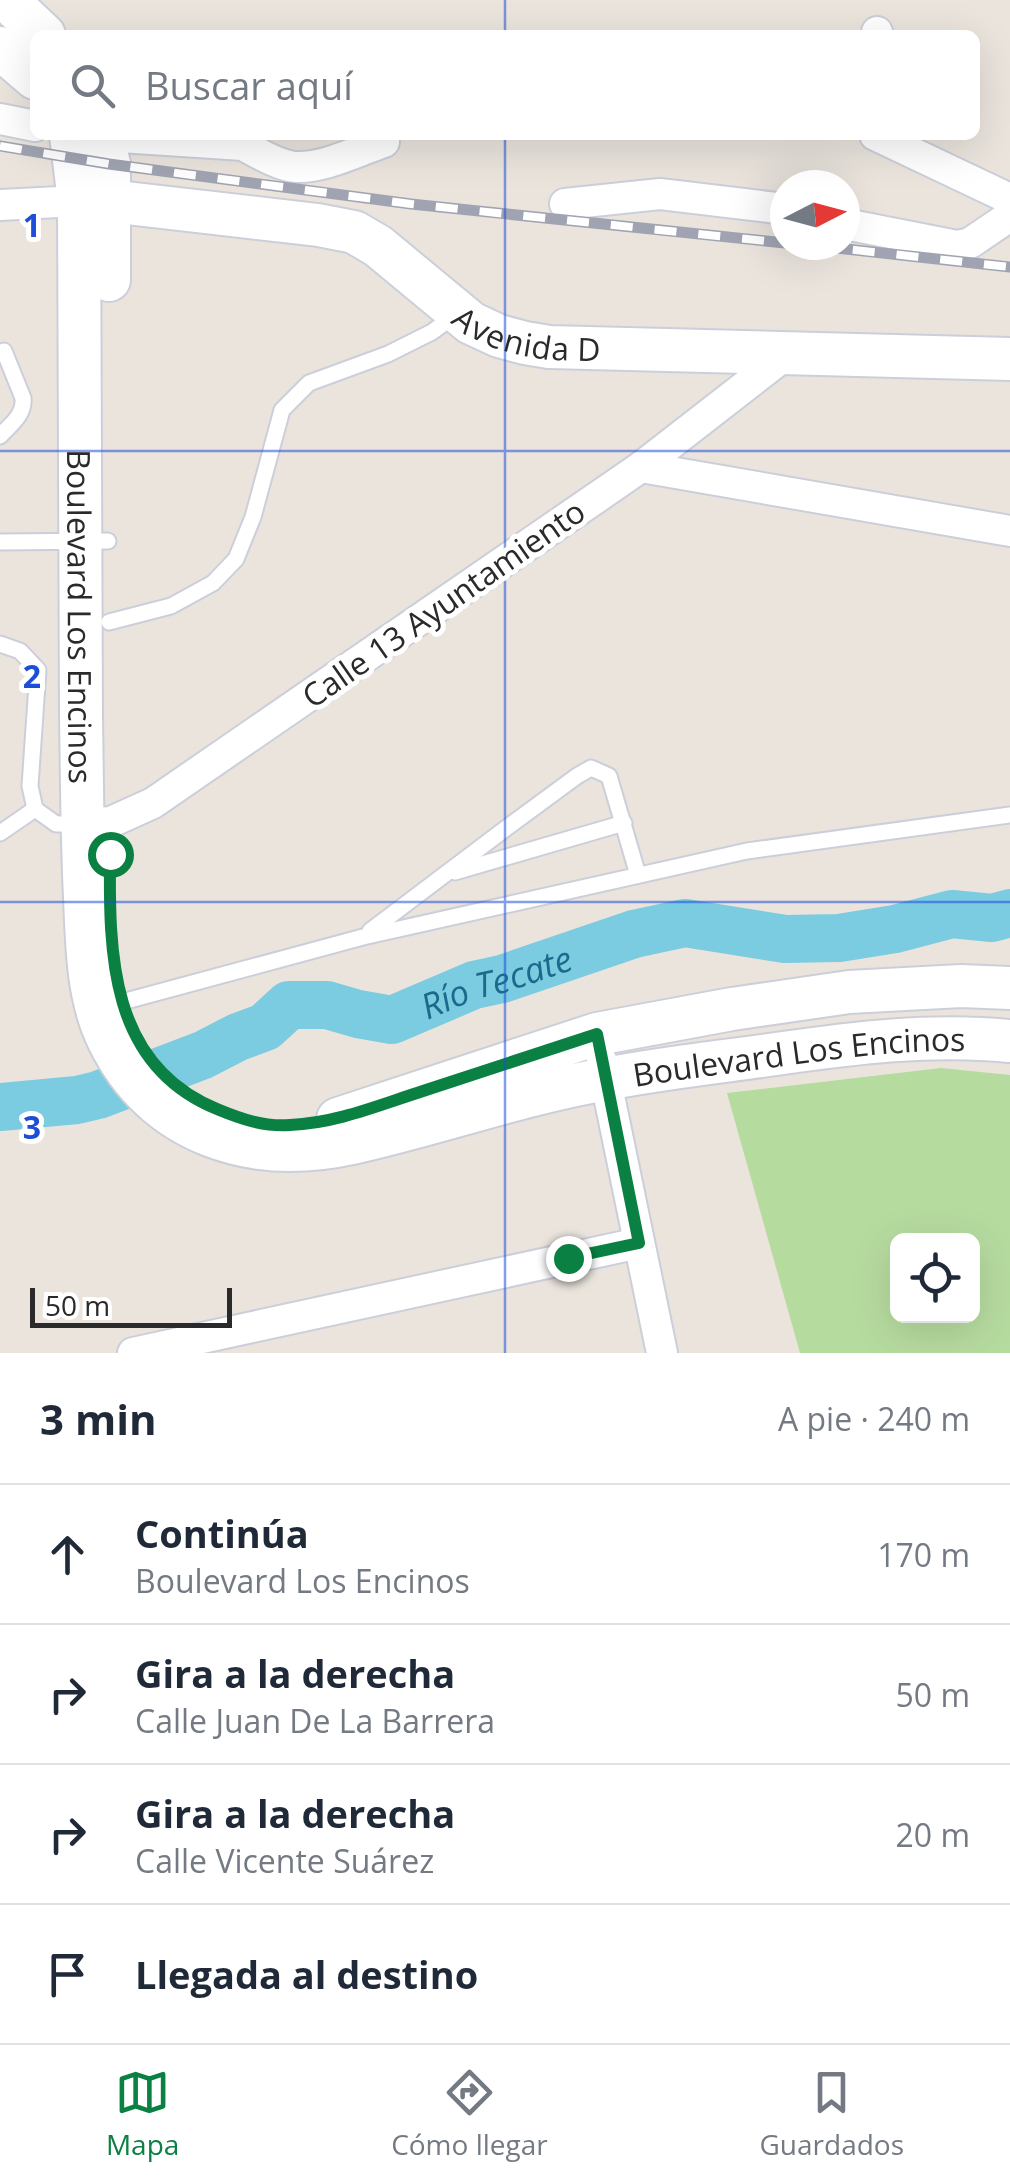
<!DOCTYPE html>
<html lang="es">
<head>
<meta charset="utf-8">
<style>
  body { margin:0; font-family:"Open Sans",sans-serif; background:#f6f6f7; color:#1f2937 }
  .controls { position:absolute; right:30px; bottom:30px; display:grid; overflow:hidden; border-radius:15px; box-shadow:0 10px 40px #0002 }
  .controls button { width:90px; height:90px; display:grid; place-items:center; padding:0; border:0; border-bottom:2px solid #e0e1e3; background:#fff; color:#1f2937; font:50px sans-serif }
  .compass { position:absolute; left:770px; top:170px; width:90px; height:90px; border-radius:50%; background:#fff; box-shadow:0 10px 40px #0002; rotate:84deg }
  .scale { position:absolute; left:30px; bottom:25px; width:202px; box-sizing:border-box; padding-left:10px; border:5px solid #2a2a2a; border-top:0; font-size:28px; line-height:35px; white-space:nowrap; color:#2a2a2a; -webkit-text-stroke:8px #fff; paint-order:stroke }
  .stop { position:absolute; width:30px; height:30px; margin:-22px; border:8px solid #0b8043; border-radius:50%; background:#fff }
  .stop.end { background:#0b8043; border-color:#fff; box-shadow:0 2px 10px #0008 }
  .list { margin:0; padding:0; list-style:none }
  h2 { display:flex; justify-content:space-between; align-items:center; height:130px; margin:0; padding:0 40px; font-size:42px }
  h2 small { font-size:32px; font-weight:400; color:#747a83 }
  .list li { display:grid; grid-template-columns:65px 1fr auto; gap:30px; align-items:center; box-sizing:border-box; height:140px; padding:0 40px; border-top:2px solid #e0e1e3 }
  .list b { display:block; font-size:38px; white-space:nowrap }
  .list p { margin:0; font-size:32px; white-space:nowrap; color:#747a83 }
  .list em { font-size:32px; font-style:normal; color:#747a83 }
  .icon { flex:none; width:55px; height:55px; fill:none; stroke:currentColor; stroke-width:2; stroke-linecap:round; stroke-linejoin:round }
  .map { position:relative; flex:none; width:1010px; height:1353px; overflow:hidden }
  .search { position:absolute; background:#fff; box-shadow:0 10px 40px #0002; left:30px; right:30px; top:30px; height:110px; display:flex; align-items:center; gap:25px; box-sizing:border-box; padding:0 35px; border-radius:15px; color:#747a83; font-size:38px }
  .sheet { height:690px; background:#fff }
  nav { display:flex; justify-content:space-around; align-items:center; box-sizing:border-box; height:140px; border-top:2px solid #e0e1e3; background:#fff; font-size:28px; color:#747a83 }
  nav a { display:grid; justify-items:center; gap:5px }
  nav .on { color:#0b8043 }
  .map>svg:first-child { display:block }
</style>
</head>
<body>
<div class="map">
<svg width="1010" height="1353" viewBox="0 0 1010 1353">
  <rect width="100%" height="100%" fill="#eae4dd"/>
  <path fill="#b6db9f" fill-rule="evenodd" d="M941 1068 1010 1075V1353H800L727 1093ZM898 1240H972V1316H898Z"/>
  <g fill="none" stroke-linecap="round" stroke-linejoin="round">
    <path stroke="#7bcbe1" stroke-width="48" id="s1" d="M0 1107 77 1100 98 1095 203 1055 238 1037 265 1027 289 1005H327L358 1014 392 1020 474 985 502 979 634 934 685 923 785 939 839 938 895 929 952 914 992 918 1010 913"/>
    <defs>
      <g id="lane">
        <path d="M0 436C10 425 25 415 23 398L4 351"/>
        <polyline points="0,542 108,541"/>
        <polyline points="109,622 171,606 213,583 236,559 253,517 282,410 309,383 388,354 432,332 455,315"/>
        <polyline points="0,644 20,651 38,670 30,786 35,809 56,824 78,824"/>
        <polyline points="0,833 35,809"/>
        <polyline points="455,872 624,823"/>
        <polyline points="370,931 505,829 577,776 591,768 609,776 638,875"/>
        <polyline points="100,1008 363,937 747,851 1010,815"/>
      </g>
      <g id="street">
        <polyline points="877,32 878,35"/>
        <polyline points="0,119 35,126"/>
        <path d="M90 135 243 145C258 153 279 166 296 167 325 168 357 151 384 142"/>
        <polyline points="875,135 1010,199"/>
        <polyline points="565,204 660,194 785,209"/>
        <polyline points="0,205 79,201"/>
        <polyline points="845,224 957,246 970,243 1010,216"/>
        <polyline points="641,467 1010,531"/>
        <polyline points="82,824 111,822 153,803 641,467 789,352"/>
        <polyline points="602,1062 662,1353"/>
        <polyline points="133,1353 639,1243"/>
      </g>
      <g id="secondary">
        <polyline points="7,0 44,35"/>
        <polyline points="0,48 35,78"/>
        <path id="s2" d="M71 135 79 201C79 373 81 545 81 716 82 776 82 837 85 897 87 943 87 996 108 1039 155 1135 252 1165 352 1143 437 1124 520 1094 606 1079 662 1068 720 1062 776 1054 853 1043 932 1033 1010 1041"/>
        <polyline points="102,135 109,164 109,280"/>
        <path id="s3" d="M83 201H109L318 225 354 232 378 246 471 323 499 336 525 343 549 347 1010 359"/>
        <polyline points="338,1119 597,1034 732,1009 849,992 961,986 1010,988"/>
      </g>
    </defs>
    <use href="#lane" stroke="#cccfda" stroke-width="19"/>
    <use href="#street" stroke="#cccfda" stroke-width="34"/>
    <use href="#secondary" stroke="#cccfda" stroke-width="46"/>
    <use href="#lane" stroke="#fff" stroke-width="15"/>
    <use href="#street" stroke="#fff" stroke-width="30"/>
    <use href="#secondary" stroke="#fff" stroke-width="42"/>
    <defs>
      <g id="rail">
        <polyline points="0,146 109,164 411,204 785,243"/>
        <polyline points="809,245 1010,267"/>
      </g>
    </defs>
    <use href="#rail" stroke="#a0a4b2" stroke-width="11"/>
    <use href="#rail" stroke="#fff" stroke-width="8" stroke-dasharray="22" stroke-linecap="butt"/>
  </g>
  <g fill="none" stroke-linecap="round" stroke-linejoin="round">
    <path stroke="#0b8043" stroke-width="12" d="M110 854C109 953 109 1065 217 1109 241 1119 264 1127 290 1125 337 1123 379 1105 423 1091 481 1072 539 1053 597 1034L639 1243 568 1258"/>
  </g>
  <path fill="none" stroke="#1d4ed8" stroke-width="2.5" stroke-opacity="0.55" d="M505 0V35M505 135V1353M0 451H1010M0 902H1010"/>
  <g text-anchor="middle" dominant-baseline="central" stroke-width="10" stroke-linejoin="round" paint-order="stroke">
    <g font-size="32" fill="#2a2a2a" stroke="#fff">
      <text stroke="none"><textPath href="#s3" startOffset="480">Avenida D</textPath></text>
      <text transform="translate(443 603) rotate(-35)">Calle 13 Ayuntamiento</text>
      <text stroke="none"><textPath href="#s2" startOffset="482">Boulevard Los Encinos</textPath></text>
      <text stroke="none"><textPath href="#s2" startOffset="1652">Boulevard Los Encinos</textPath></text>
    </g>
    <g font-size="35" font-style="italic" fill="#1b6a8c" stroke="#fff">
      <text stroke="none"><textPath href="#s1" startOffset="528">Río Tecate</textPath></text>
    </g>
  </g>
  <g font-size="32" text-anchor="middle" font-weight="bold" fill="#1d4ed8" stroke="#fff" stroke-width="10" stroke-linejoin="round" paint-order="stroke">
    <text x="32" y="237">1</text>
    <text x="32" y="688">2</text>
    <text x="32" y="1139">3</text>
  </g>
</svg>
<div class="controls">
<button><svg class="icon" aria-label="locate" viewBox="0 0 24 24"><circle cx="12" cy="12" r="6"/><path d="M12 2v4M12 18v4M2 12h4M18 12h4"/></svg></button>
</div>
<svg class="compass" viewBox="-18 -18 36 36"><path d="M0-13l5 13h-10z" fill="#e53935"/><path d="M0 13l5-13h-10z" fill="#747a83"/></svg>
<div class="scale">50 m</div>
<div class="stop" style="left:110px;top:854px"></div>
<div class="stop end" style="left:568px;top:1258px"></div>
<div class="search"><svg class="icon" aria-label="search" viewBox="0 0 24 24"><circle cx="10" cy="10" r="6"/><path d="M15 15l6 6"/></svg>Buscar aquí</div>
</div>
<section class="sheet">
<h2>3 min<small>A pie · 240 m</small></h2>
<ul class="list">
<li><svg class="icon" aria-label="ahead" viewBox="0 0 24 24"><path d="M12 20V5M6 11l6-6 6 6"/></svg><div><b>Continúa</b><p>Boulevard Los Encinos</p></div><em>170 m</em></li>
<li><svg class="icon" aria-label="right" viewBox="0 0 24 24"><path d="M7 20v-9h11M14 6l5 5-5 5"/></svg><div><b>Gira a la derecha</b><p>Calle Juan De La Barrera</p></div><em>50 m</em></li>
<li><svg class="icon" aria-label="right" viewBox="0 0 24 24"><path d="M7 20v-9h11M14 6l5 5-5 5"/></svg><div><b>Gira a la derecha</b><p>Calle Vicente Suárez</p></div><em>20 m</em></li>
<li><svg class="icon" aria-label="arrive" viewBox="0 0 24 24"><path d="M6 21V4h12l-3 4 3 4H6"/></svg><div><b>Llegada al destino</b></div></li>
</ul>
</section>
<nav>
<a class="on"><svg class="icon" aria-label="map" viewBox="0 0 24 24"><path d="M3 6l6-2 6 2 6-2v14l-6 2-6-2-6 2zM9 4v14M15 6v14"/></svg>Mapa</a>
<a><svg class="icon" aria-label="directions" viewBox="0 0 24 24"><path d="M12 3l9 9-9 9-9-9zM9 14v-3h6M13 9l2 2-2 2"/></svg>Cómo llegar</a>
<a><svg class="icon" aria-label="saved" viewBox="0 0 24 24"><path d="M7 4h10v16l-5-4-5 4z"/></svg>Guardados</a>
</nav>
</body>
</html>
